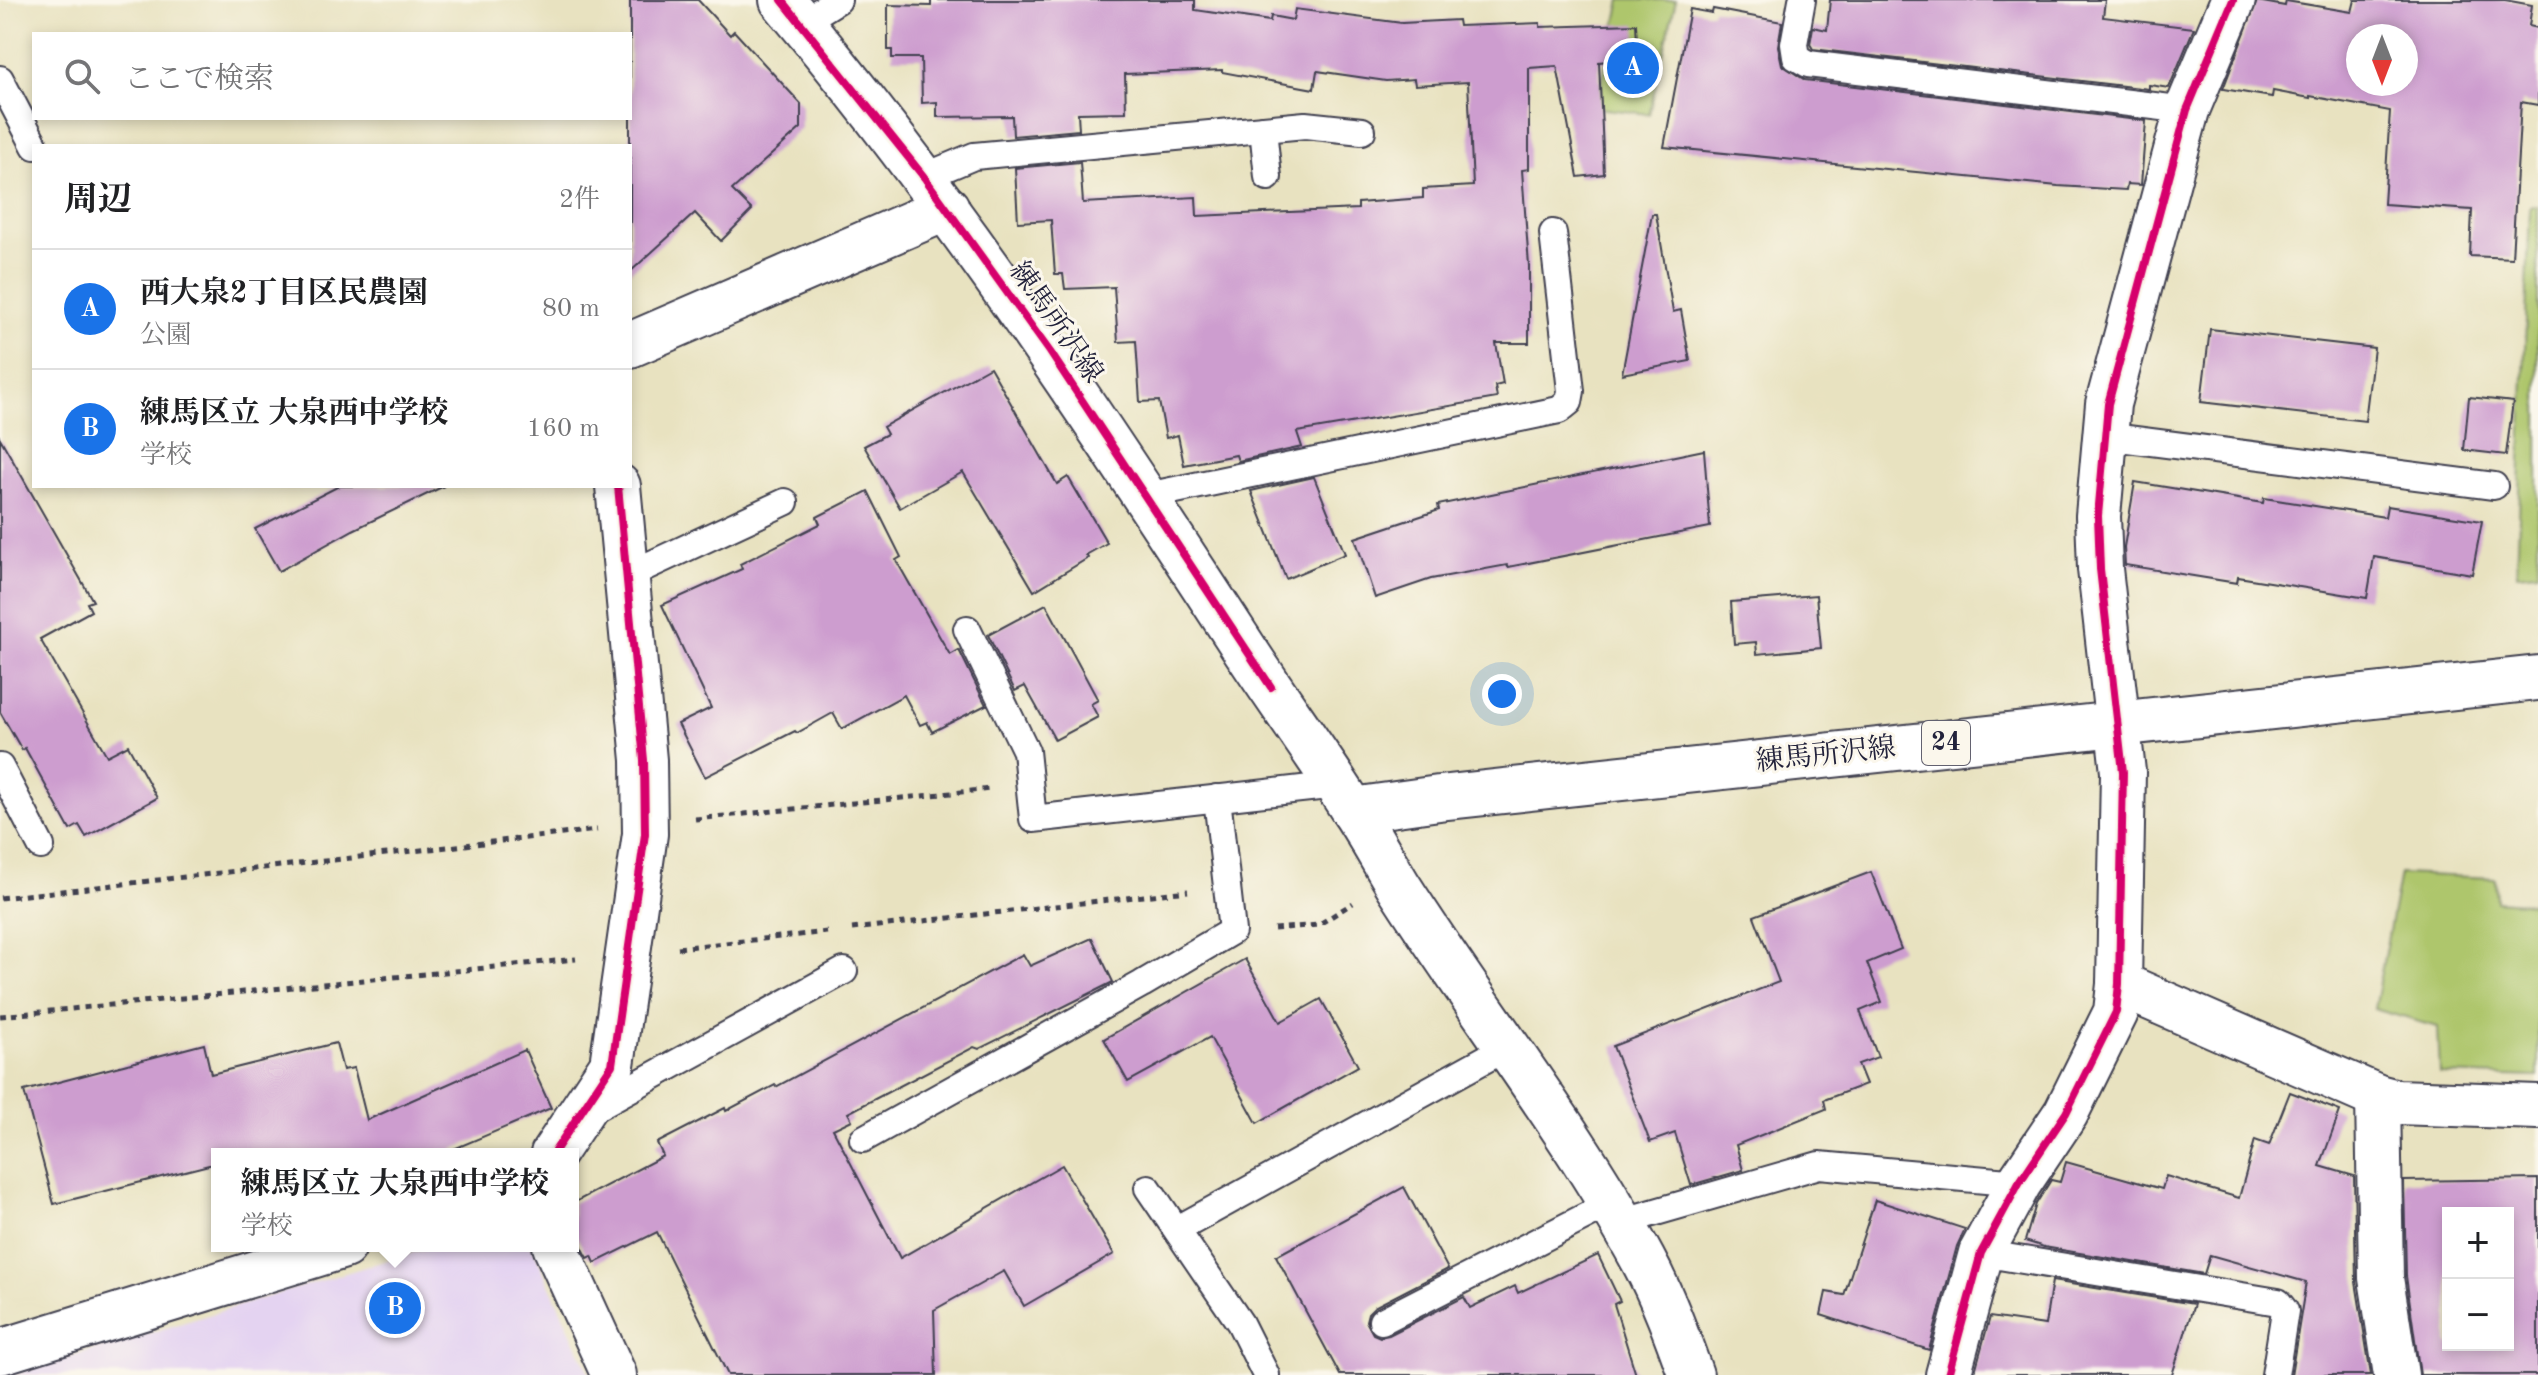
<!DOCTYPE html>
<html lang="ja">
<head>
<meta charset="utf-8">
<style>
  body { margin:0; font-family:"Old Standard TT","Noto Serif JP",serif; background:#f2f2f2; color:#202124 }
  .controls { position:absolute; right:24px; bottom:24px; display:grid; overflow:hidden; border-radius:0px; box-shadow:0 4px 12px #0003 }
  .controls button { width:72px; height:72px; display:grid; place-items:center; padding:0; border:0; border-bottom:2px solid #e0e0e0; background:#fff; color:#202124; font:40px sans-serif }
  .compass { position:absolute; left:2346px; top:24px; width:72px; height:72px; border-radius:50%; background:#fff; box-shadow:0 4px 12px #0003; rotate:180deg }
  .you { position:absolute; left:1502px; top:694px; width:28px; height:28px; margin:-20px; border:6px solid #fff; border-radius:50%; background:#1a73e8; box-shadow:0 0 0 12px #1a73e833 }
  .badge { display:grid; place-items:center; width:52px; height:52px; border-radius:50%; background:#1a73e8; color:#fff; font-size:26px; font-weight:700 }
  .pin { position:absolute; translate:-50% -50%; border:4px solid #fff; box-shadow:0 2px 8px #0006 }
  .popup { position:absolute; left:211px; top:1148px; width:368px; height:104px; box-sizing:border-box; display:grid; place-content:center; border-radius:0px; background:#fff; filter:drop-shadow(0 2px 6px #0005); font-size:26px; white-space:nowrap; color:#757577 }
  .popup b { font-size:30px; color:#202124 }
  .popup::after { content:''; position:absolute; left:50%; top:100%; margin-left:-16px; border:16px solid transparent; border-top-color:#fff }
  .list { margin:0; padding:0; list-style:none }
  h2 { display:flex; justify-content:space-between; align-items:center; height:104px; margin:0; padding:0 32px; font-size:34px }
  h2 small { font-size:26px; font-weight:400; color:#757577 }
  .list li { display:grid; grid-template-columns:52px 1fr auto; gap:24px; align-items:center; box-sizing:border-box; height:120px; padding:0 32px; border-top:2px solid #e0e0e0 }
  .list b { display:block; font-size:30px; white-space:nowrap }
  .list p { margin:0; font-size:26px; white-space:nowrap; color:#757577 }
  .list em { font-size:26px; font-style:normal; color:#757577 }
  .icon { flex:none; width:44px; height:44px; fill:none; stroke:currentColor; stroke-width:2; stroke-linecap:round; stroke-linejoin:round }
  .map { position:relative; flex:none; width:2538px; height:1375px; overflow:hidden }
  .search { position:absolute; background:#fff; box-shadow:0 4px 12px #0003; left:32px; top:32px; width:600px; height:88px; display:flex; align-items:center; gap:20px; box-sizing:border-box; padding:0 28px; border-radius:0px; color:#757577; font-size:30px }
  .panel { position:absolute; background:#fff; box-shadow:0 4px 12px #0003; left:32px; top:144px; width:600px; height:344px; border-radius:0px }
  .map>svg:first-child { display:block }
</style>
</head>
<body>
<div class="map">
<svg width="2538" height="1375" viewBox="0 0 2538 1375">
  <rect width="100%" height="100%" fill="#fbf7ec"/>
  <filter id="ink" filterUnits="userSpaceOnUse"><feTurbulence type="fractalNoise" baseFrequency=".0125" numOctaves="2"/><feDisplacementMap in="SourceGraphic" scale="16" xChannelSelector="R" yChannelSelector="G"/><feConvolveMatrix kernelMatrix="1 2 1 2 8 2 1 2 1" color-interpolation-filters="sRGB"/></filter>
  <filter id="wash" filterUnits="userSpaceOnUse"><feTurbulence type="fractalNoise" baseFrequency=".006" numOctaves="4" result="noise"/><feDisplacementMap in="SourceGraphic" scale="32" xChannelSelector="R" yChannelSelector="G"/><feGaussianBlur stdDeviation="1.8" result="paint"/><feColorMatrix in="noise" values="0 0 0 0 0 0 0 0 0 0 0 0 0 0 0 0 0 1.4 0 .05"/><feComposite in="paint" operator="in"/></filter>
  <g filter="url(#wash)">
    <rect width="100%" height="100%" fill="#e8e2c0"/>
    <polygon fill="#e4d3f1" points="434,1246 532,1246 590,1375 12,1375"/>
    <g fill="#aec66c" stroke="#687454" stroke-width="2">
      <polygon points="1621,0 1676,0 1649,114 1596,108"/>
      <polygon points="2530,206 2538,207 2538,572 2517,574"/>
      <polygon points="2400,874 2495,878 2496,901 2538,904 2538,1077 2440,1074 2438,1027 2374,1009"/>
    </g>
    <g id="blocks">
      <g fill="#cd9dcf" fill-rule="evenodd">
        <polygon points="630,0 698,0 730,35 734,31 801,104 801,128 732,190 752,210 721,241 695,213 630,272"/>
        <polygon points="931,0 1195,0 1195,10 1270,21 1271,16 1293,20 1295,9 1402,23 1458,20 1459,26 1540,23 1540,27 1636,24 1638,58 1599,62 1604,174 1578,177 1557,66 1529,68 1529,169 1522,170 1529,266 1529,343 1496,343 1503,384 1495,386 1497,398 1297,432 1302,447 1238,461 1236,455 1184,465 1178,435 1166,438 1159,401 1140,402 1136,341 1118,342 1114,287 1065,289 1063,274 1055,274 1051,220 1018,222 1015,168 1080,162 1083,203 1196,197 1197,216 1358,209 1358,203 1423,198 1423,189 1473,186 1468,82 1415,85 1414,79 1386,81 1317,71 1314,89 1222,72 1222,70 1125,74 1126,112 1078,113 1079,130 1013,136 1012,116 937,117 937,102 922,103 921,58 892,58 892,50 888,50 888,5 931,6"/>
        <polygon points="1830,0 2105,0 2103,17 2194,28 2169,88 2149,85 2149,89 1813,49 1810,44 1813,27 1827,30"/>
        <path d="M2355 0H2505L2532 5 2529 26 2538 28V105L2521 102 2512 258 2470 256 2472 210 2384 204 2390 111 2310 96V98L2273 91 2272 97 2223 89 2257 1 2285 6 2286 1 2352 12ZM2358 36H2406V84H2358Z"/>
        <polygon points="1690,9 1712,13 1713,9 1782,22 1778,46 1782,65 1805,80 2146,121 2141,185 2127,184 2126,190 2058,186 1664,147"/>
        <polygon points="1652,214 1656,214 1673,312 1681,310 1690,361 1622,374"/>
        <polygon points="2210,329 2374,348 2365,421 2201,402"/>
        <polygon points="990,367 1057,484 1068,477 1107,543 1086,555 1088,558 1034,591 963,472 900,508 864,446 887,434 883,427"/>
        <polygon points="2469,397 2513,402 2506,455 2464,450"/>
        <polygon points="0,438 93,601 87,603 91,611 40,639 107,756 128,745 157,798 86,837 79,825 70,830 25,748 22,750 0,712"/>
        <polygon points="1704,450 1710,527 1508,567 1507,565 1431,579 1375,598 1355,538 1439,510 1438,505"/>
        <polygon points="1314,477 1345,554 1286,579 1251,491"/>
        <polygon points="2135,482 2263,503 2264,498 2385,517 2387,506 2482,521 2472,574 2374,557 2367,598 2238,577 2237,583 2125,565 2124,547"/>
        <polygon points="339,486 444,486 353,530 279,571 255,529"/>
        <polygon points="868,491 901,557 896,560 950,655 959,650 986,705 932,732 927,722 920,725 904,695 842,729 833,713 797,733 795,731 705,777 678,724 711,708 662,605 742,569 740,564 820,524 817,517"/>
        <polygon points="1816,595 1821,648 1757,654 1756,642 1734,644 1731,602"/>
        <polygon points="1046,604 1098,700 1091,704 1098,717 1055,740 1025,686 1015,691 988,635"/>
        <polygon points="1871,872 1901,949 1867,963 1882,1002 1860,1011 1878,1057 1858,1064 1866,1084 1824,1100 1826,1109 1736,1145 1743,1170 1691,1185 1675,1133 1650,1142 1613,1046 1779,982 1754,916"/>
        <polygon points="1092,938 1113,982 979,1049 974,1047 848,1113 852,1120 833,1129 900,1258 1062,1165 1114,1254 1024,1306 1004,1271 934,1310 936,1375 728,1375 657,1232 595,1263 592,1256 588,1258 573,1230 573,1203 663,1156 657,1143 725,1108 726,1111 775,1085 776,1087 1023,954 1030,966"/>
        <polygon points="1245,959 1280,1022 1321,999 1358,1066 1257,1123 1210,1037 1128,1082 1104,1039"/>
        <polygon points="336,1043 343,1070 354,1068 367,1120 525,1050 551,1108 442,1154 217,1154 217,1163 54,1204 24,1091 204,1044 211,1074"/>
        <polygon points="2290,1092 2340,1111 2320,1166 2354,1176 2356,1282 2371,1375 2291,1375 2306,1282 2210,1255 2204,1274 2044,1247 2025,1241 2036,1204 2051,1180 2060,1182 2066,1162 2162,1189 2166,1176 2239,1198 2255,1140 2269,1145"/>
        <path d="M2538 1179V1375H2420L2406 1276 2404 1181ZM2448 1213H2508V1345H2448Z"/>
        <polygon points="1404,1187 1448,1269 1374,1307 1368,1313 1366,1321 1373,1334 1380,1337 1389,1335 1464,1297 1470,1308 1515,1286 1518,1293 1598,1255 1620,1301 1614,1304 1636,1375 1340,1375 1276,1256"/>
        <polygon points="1875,1200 1965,1229 1957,1246 1929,1350 1821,1315 1826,1292 1844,1295"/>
        <polygon points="2052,1281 2194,1304 2172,1375 1974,1375 1990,1317 2045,1325"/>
      </g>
    </g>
  </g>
  <g filter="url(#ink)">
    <use href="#blocks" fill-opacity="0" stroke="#403f4f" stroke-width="2"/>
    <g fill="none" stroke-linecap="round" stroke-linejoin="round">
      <defs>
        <g id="lane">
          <polyline points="1802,0 1794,44 1796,57 1808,64 2187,110"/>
          <polyline points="801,23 838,0"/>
          <polyline points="0,79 35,146"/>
          <polyline points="1263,129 1268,177"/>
          <polyline points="924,177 974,156 1305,125 1362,131"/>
          <polyline points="2104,436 2494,486"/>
          <polyline points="1147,496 1559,410 1569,402 1571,391 1553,233"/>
          <polyline points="626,576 785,502"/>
          <polyline points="967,629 1026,751 1033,819 1337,785"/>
          <polyline points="0,767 41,846"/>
          <polyline points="589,1111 844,971"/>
          <polyline points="863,1139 1142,984 1232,931 1217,798"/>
          <polyline points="1148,1188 1240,1323 1266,1375"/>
          <polyline points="1621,1222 1819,1165 2019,1183"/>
          <polyline points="1178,1229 1509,1046"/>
          <polyline points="1981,1253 2278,1302 2285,1311 2275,1375"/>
          <polyline points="1382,1321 1610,1204"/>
        </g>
        <g id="street">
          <polyline points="630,345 947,208"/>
          <polyline points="2119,984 2378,1097 2397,1102 2538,1107"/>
          <polyline points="2378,1097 2381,1278 2396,1375"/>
          <polyline points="553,1154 612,1065 645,834 644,760 618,486"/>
          <polyline points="555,1246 614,1375"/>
          <polyline points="0,1352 344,1246"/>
          <polyline points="1948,1375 1981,1253 2019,1183 2066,1113 2116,1012 2119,984 2123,772 2100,569 2098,516 2108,404 2187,110 2233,0"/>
        </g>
        <g id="primary">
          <path d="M782 0C954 204 1099 425 1244 648 1279 702 1317 753 1351 807 1368 832 1382 859 1398 885 1478 1011 1572 1129 1643 1260 1663 1297 1677 1336 1691 1375"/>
          <polyline points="1353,810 1439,798 2538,678"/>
        </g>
      </defs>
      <use href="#lane" stroke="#403f4f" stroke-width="30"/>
      <use href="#street" stroke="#403f4f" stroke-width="48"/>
      <use href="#primary" stroke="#403f4f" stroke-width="48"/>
      <g stroke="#403f4f" stroke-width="5" stroke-dasharray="6 6" stroke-linecap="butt">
        <polyline points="695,819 991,789"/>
        <polyline points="0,898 597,830"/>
        <polyline points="852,929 1188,891"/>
        <polyline points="1274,929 1318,925 1353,903"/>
        <polyline points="678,948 827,932"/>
        <polyline points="0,1016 576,959"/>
      </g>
      <use href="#lane" stroke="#fff" stroke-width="26"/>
      <use href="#street" stroke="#fff" stroke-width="44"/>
      <use href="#primary" stroke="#fff" stroke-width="44"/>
      <defs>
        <g id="cycleway">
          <polyline points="782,0 924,177 1050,352 1271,687"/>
          <polyline points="553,1154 612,1065 645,834 644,760 618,486"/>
          <polyline points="1948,1375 1981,1253 2019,1183 2066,1113 2116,1012 2119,984 2123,772 2100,569 2098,516 2108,404 2187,110 2233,0"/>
        </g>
      </defs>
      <use href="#cycleway" stroke="#fbf7ec" stroke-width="13"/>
      <use href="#cycleway" stroke="#d6006c" stroke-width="8"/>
    </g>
  </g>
  <g text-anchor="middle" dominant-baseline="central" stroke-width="6" stroke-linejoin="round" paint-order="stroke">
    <rect fill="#fbf7ec" stroke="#636270" stroke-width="2" x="1922" y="721" width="48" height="44" rx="6"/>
    <g font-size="26" font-weight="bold" fill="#22223b">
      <text x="1946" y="743">24</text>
    </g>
    <g font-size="28" fill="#22223b" stroke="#fbf7ec">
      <text transform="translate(1055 323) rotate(55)">練馬所沢線</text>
      <text transform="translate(1826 756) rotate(-6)">練馬所沢線</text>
    </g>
  </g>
</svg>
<div class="controls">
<button>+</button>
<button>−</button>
</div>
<svg class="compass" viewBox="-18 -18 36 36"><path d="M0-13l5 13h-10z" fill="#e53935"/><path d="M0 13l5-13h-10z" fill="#757577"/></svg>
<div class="you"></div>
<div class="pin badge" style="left:1633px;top:68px">A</div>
<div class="pin badge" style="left:395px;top:1308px">B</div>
<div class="popup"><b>練馬区立 大泉西中学校</b>学校</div>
<div class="search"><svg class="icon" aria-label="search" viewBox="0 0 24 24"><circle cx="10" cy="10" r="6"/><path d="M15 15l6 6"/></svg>ここで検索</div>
<section class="panel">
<h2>周辺<small>2件</small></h2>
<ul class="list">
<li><span class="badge">A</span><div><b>西大泉2丁目区民農園</b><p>公園</p></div><em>80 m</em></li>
<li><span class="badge">B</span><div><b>練馬区立 大泉西中学校</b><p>学校</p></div><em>160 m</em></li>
</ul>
</section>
</div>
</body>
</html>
